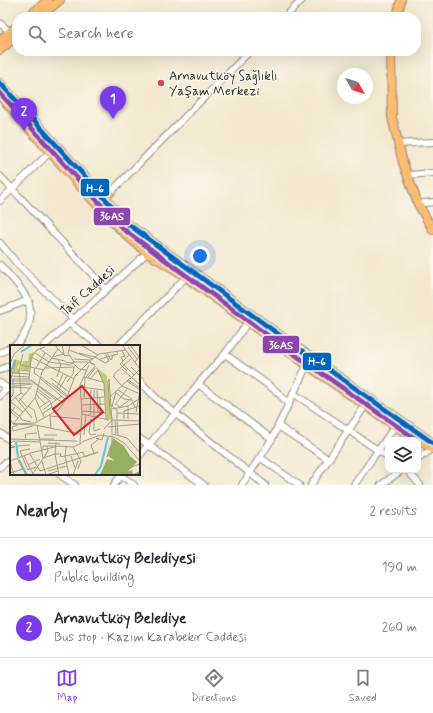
<!DOCTYPE html>
<html lang="en">
<head>
<meta charset="utf-8">
<style>
  body { margin:0; font-family:Mynerve,sans-serif; background:#f2f2f3; color:#2b2b33 }
  .controls { position:absolute; right:12px; bottom:12px; display:grid; overflow:hidden; border-radius:8px; box-shadow:0 4px 16px #0002 }
  .controls button { width:36px; height:36px; display:grid; place-items:center; padding:0; border:0; border-bottom:1px solid #e1e1e2; background:#fff; color:#2b2b33; font:20px sans-serif }
  .compass { position:absolute; left:337px; top:68px; width:36px; height:36px; border-radius:50%; background:#fff; box-shadow:0 4px 16px #0002; rotate:129deg }
  .you { position:absolute; left:200px; top:256px; width:14px; height:14px; margin:-10px; border:3px solid #fff; border-radius:50%; background:#1a73e8; box-shadow:0 0 0 6px #1a73e833 }
  .badge { display:grid; place-items:center; width:26px; height:26px; border-radius:50%; background:#7c3aed; color:#fff; font-size:13px; font-weight:700 }
  .pin { position:absolute; translate:-50% -33px; filter:drop-shadow(0 1px 2px #0008) }
  .pin::after { content:''; position:absolute; top:21px; width:14px; height:12px; background:inherit; clip-path:polygon(0 0,100% 0,50% 100%) }
  .list { margin:0; padding:0; list-style:none }
  h2 { display:flex; justify-content:space-between; align-items:center; height:52px; margin:0; padding:0 16px; font-size:17px }
  h2 small { font-size:13px; font-weight:400; color:#7c7c81 }
  .list li { display:grid; grid-template-columns:26px 1fr auto; gap:12px; align-items:center; box-sizing:border-box; height:60px; padding:0 16px; border-top:1px solid #e1e1e2 }
  .list b { display:block; font-size:15px; white-space:nowrap }
  .list p { margin:0; font-size:13px; white-space:nowrap; color:#7c7c81 }
  .list em { font-size:13px; font-style:normal; color:#7c7c81 }
  .icon { flex:none; width:22px; height:22px; fill:none; stroke:currentColor; stroke-width:2; stroke-linecap:round; stroke-linejoin:round }
  .map { position:relative; flex:none; width:433px; height:485px; overflow:hidden }
  .search { position:absolute; background:#fff; box-shadow:0 4px 16px #0002; left:12px; right:12px; top:12px; height:44px; display:flex; align-items:center; gap:10px; box-sizing:border-box; padding:0 14px; border-radius:16px; color:#7c7c81; font-size:15px }
  .sheet { height:172px; background:#fff }
  nav { display:flex; justify-content:space-around; align-items:center; box-sizing:border-box; height:56px; border-top:1px solid #e1e1e2; background:#fff; font-size:11px; color:#7c7c81 }
  nav a { display:grid; justify-items:center; gap:2px }
  nav .on { color:#7c3aed }
  .map>svg:first-child { display:block }
</style>
</head>
<body>
<div class="map">
<svg width="433" height="485" viewBox="0 0 433 485">
  <rect width="100%" height="100%" fill="#fbf7ec"/>
  <filter id="ink" filterUnits="userSpaceOnUse"><feTurbulence type="fractalNoise" baseFrequency=".025" numOctaves="2"/><feDisplacementMap in="SourceGraphic" scale="8" xChannelSelector="R" yChannelSelector="G"/><feConvolveMatrix kernelMatrix="1 2 1 2 8 2 1 2 1" color-interpolation-filters="sRGB"/></filter>
  <filter id="wash" filterUnits="userSpaceOnUse"><feTurbulence type="fractalNoise" baseFrequency=".012" numOctaves="4" result="noise"/><feDisplacementMap in="SourceGraphic" scale="16" xChannelSelector="R" yChannelSelector="G"/><feGaussianBlur stdDeviation="0.9" result="paint"/><feColorMatrix in="noise" values="0 0 0 0 0 0 0 0 0 0 0 0 0 0 0 0 0 1.4 0 .05"/><feComposite in="paint" operator="in"/></filter>
  <g filter="url(#wash)">
    <rect width="100%" height="100%" fill="#f3e8cf"/>
  </g>
  <g filter="url(#ink)">
    <g fill="none" stroke-linecap="round" stroke-linejoin="round">
      <defs>
        <g id="minor">
          <polyline points="285,17 302,0"/>
          <polyline points="0,23 10,32"/>
          <polyline points="398,144 433,142"/>
          <polyline points="408,175 433,173"/>
          <polyline points="0,176 106,289"/>
          <polyline points="110,193 250,51"/>
          <polyline points="0,201 51,151"/>
          <polyline points="418,204 433,202"/>
          <polyline points="0,243 19,266 73,319"/>
          <path d="M0 265C17 284 39 302 27 329 23 336 20 343 13 346"/>
          <polyline points="0,311 29,300"/>
          <polyline points="69,323 100,346"/>
          <polyline points="44,346 147,253"/>
          <polyline points="118,346 186,277"/>
          <polyline points="0,353 11,347"/>
          <polyline points="225,354 275,390 289,404"/>
          <polyline points="0,370 11,365"/>
          <polyline points="139,380 156,398 265,485"/>
          <polyline points="0,383 11,391"/>
          <polyline points="198,384 272,439"/>
          <polyline points="293,393 388,457"/>
          <polyline points="0,396 7,388"/>
          <polyline points="278,426 328,459"/>
          <polyline points="0,433 11,441"/>
          <polyline points="139,438 204,485"/>
          <polyline points="139,456 175,414 198,384 225,354 248,322"/>
          <polyline points="261,458 299,485"/>
          <polyline points="418,459 432,449"/>
          <polyline points="0,467 11,458"/>
          <polyline points="407,470 420,485"/>
          <polyline points="59,474 75,485"/>
          <polyline points="119,474 134,485"/>
          <polyline points="114,485 122,474"/>
          <polyline points="242,485 272,439 307,365"/>
          <polyline points="311,485 365,406"/>
          <polyline points="354,485 395,426"/>
          <polyline points="381,485 402,470"/>
        </g>
        <g id="major">
          <polyline points="28,17 48,0"/>
          <polyline points="40,17 60,0"/>
          <polyline points="397,17 401,0"/>
          <polyline points="0,40 17,26"/>
          <polyline points="0,50 17,36"/>
          <polyline points="391,51 392,117 403,163 418,204 433,230"/>
          <polyline points="0,83 128,224 278,334 433,443"/>
          <polyline points="0,96 106,215 125,234 147,253 176,270 307,365 395,426 433,449"/>
          <polyline points="100,204 110,193"/>
        </g>
      </defs>
      <use href="#minor" stroke="#8f8a7d" stroke-width="8"/>
      <use href="#major" stroke="#8f8a7d" stroke-width="10"/>
      <use href="#minor" stroke="#fff" stroke-width="6"/>
      <use href="#major" stroke="#ffbb71" stroke-width="8"/>
      <defs>
        <polyline id="bus-1" points="0,83 128,224 278,334 433,443"/>
        <polyline id="bus-2" points="0,93 123,229 274,340 417,440"/>
      </defs>
      <use href="#bus-1" stroke="#fbf7ec" stroke-width="8"/>
      <use href="#bus-2" stroke="#fbf7ec" stroke-width="8"/>
      <use href="#bus-1" stroke="#0065bd" stroke-width="5"/>
      <use href="#bus-2" stroke="#8e44ad" stroke-width="5"/>
    </g>
  </g>
  <circle fill="#d1495b" stroke="#fbf7ec" stroke-width="1.5" cx="161" cy="83" r="4"/>
  <g text-anchor="middle" dominant-baseline="central" stroke-width="3" stroke-linejoin="round" paint-order="stroke">
    <g font-size="13" fill="#2b2b2b" stroke="#fbf7ec" text-anchor="start">
      <text x="169" y="76">Arnavutköy Sağlıklı<tspan x="169" dy="15">Yaşam Merkezi</tspan></text>
    </g>
    <g font-size="13" fill="#2b2b2b" stroke="#fbf7ec">
      <text transform="translate(88 291) rotate(-42)">Taif Caddesi</text>
    </g>
  </g>
  <g transform="translate(10 345)">
    <rect width="130" height="130" fill="#f3e8cf"/>
    <path d="M24 7 19 26 10 24 9 29 3 28 6 15 12 16 7 23 10 24 13 16H18L19 9ZM85 21 97 31 101 75 97 74 94 39Z" fill="#bdcd70"/>
    <path d="M103 93 114 101 120 111 127 117 117 127 122 125 123 129 130 126V130H90L97 114 105 116 98 111Z" fill="#96b062"/>
    <path fill="none" stroke="#5cc9d0" stroke-width="2" d="M11 7 22 0M0 29 5 15M6 97 8 112M9 115 17 130M85 130 91 121 98 92"/>
    <path fill="none" stroke="#a39c8d" stroke-width="1" d="M71 0 88 10M112 0 130 24M120 0 129 12 125 17M35 2 27 5 21 12 19 34 46 55 52 51M118 2 127 14M30 4 41 12M48 4 55 11 59 10M59 5 83 14M112 6 115 11 111 12 113 16M25 8 39 17 60 20 64 17 58 8 60 0M69 8 85 12M97 8 101 15 104 9M21 12 64 34M42 12 54 9 52 0M85 12 95 18 99 16 95 8M41 13 55 16M64 14 81 15M90 14 108 9 107 7M80 16V17L85 20 80 18ZM55 17 63 18 69 24 76 25M64 17H78M112 18 124 30M0 19 4 9 15 0M11 20 34 25M121 22 130 31M25 23 24 28 31 33M26 23 35 8M35 23 64 22M112 24 130 40M9 25 13 9M117 26 110 19 119 10M2 28 19 29M2 31 19 32M31 32 57 52M47 32 51 19 48 15M74 32 93 37M76 32 85 21M104 32 112 41 130 49M104 32V29L121 14M41 33 59 47M78 33 85 23M1 34 6 14M2 34H19M31 34 56 55M80 34 88 25 94 39 96 74M120 34 130 24M21 35 53 58M118 35 130 43M0 36H20M117 36 130 45M57 37 63 29 64 21M42 38 58 51M0 39 21 38M4 41 23 39M0 42 20 43M47 42 53 29M70 42 94 45M28 44 41 54M49 44 57 31M84 45V71M87 45 88 67M108 45 122 54M27 46 40 56 44 67M105 47 114 54 122 55 125 62M26 49 35 59M14 50 11 48 9 25 19 26M5 52 22 73M90 52V71M100 52 120 33M0 53 3 50V34M9 53 17 62M25 53 34 72M74 53 75 32M71 54 94 52M0 56 13 67M9 56 22 41M0 57 11 48M106 59 110 62 119 55M72 60 95 59M101 60 107 65V75M105 60 117 44M18 61 24 65 27 76M102 61 106 47M118 61 129 54M5 62 1 67 8 73M0 63 9 71M29 63 39 56M34 64 46 55M102 64 118 61V74M72 66 96 68M126 67 129 50M107 68 130 69M32 69 42 62M72 69 99 75M9 70 12 75 21 77M40 70 41 83M80 70 81 45M40 71 70 74M0 74 3 79 25 53 32 27 48 4 45 0M81 74 79 88 81 90 86 89M102 74 100 65 98 37 99 34 102 76M114 74V66L130 61M84 75V86L90 84M105 76 106 89M107 76 108 91M8 80 2 82 3 86 23 81M27 80 30 96M98 82 130 79M94 84 102 75 130 76M70 89 25 80 3 79 25 78 48 65 56 55 65 31 80 16 89 9 116 5M103 89 117 93 130 108M34 90H47M74 90 76 70M86 93 92 95 94 88M0 94 67 96M16 94 15 89 27 88M30 94H44M30 96 33 113 45 109H51L50 112 74 107M46 97 45 109 49 130M72 97 90 90 104 92 114 98 130 116M38 98 50 99M70 98 72 69 70 40 79 20M0 99 3 96 30 97M0 100 5 102 0 103V110M7 101 20 100M56 102 55 111 59 130M63 102 71 116 68 124M20 104 10 106 12 111 18 125 26 122M33 105V101H45M73 108 75 112 88 107M84 108 81 100 89 94M20 109 30 126 88 107M14 111 23 129M61 111 65 123M97 112 102 97V76M7 113 16 130M0 116 4 130M0 116 21 108 48 101 63 102 72 98M32 116 36 130M18 120 30 114M38 126 57 121M0 128 13 124M22 130 38 106 37 101M36 130 48 126M63 130 68 116M116 130 119 123 130 119"/>
    <path fill="#d62828" fill-opacity="0.15" stroke="#d62828" stroke-width="2" d="M72 41 93 67 64 90 43 64Z"/>
    <rect width="130" height="130" fill="none" stroke="#2b2b2b" stroke-width="2"/>
  </g>
  <g stroke="#fbf7ec" stroke-width="1.5">
    <rect x="80" y="178" width="30" height="19" rx="4" fill="#0065bd"/>
    <rect x="93" y="207" width="38" height="19" rx="4" fill="#8e44ad"/>
    <rect x="262" y="335" width="38" height="19" rx="4" fill="#8e44ad"/>
    <rect x="302" y="352" width="30" height="19" rx="4" fill="#0065bd"/>
  </g>
  <g font-size="11" text-anchor="middle" font-weight="bold" fill="#fff">
    <text x="95" y="192">H-6</text>
    <text x="112" y="220">36AS</text>
    <text x="281" y="349">36AS</text>
    <text x="317" y="365">H-6</text>
  </g>
</svg>
<div class="controls">
<button><svg class="icon" aria-label="layers" viewBox="0 0 24 24"><path d="M12 4l9 5-9 5-9-5zM3 14l9 5 9-5"/></svg></button>
</div>
<svg class="compass" viewBox="-18 -18 36 36"><path d="M0-13l5 13h-10z" fill="#e53935"/><path d="M0 13l5-13h-10z" fill="#7c7c81"/></svg>
<div class="you"></div>
<div class="pin badge" style="left:113px;top:119px">1</div>
<div class="pin badge" style="left:24px;top:131px">2</div>
<div class="search"><svg class="icon" aria-label="search" viewBox="0 0 24 24"><circle cx="10" cy="10" r="6"/><path d="M15 15l6 6"/></svg>Search here</div>
</div>
<section class="sheet">
<h2>Nearby<small>2 results</small></h2>
<ul class="list">
<li><span class="badge">1</span><div><b>Arnavutköy Belediyesi</b><p>Public building</p></div><em>190 m</em></li>
<li><span class="badge">2</span><div><b>Arnavutköy Belediye</b><p>Bus stop · Kazım Karabekir Caddesi</p></div><em>260 m</em></li>
</ul>
</section>
<nav>
<a class="on"><svg class="icon" aria-label="map" viewBox="0 0 24 24"><path d="M3 6l6-2 6 2 6-2v14l-6 2-6-2-6 2zM9 4v14M15 6v14"/></svg>Map</a>
<a><svg class="icon" aria-label="directions" viewBox="0 0 24 24"><path d="M12 3l9 9-9 9-9-9zM9 14v-3h6M13 9l2 2-2 2"/></svg>Directions</a>
<a><svg class="icon" aria-label="saved" viewBox="0 0 24 24"><path d="M7 4h10v16l-5-4-5 4z"/></svg>Saved</a>
</nav>
</body>
</html>
